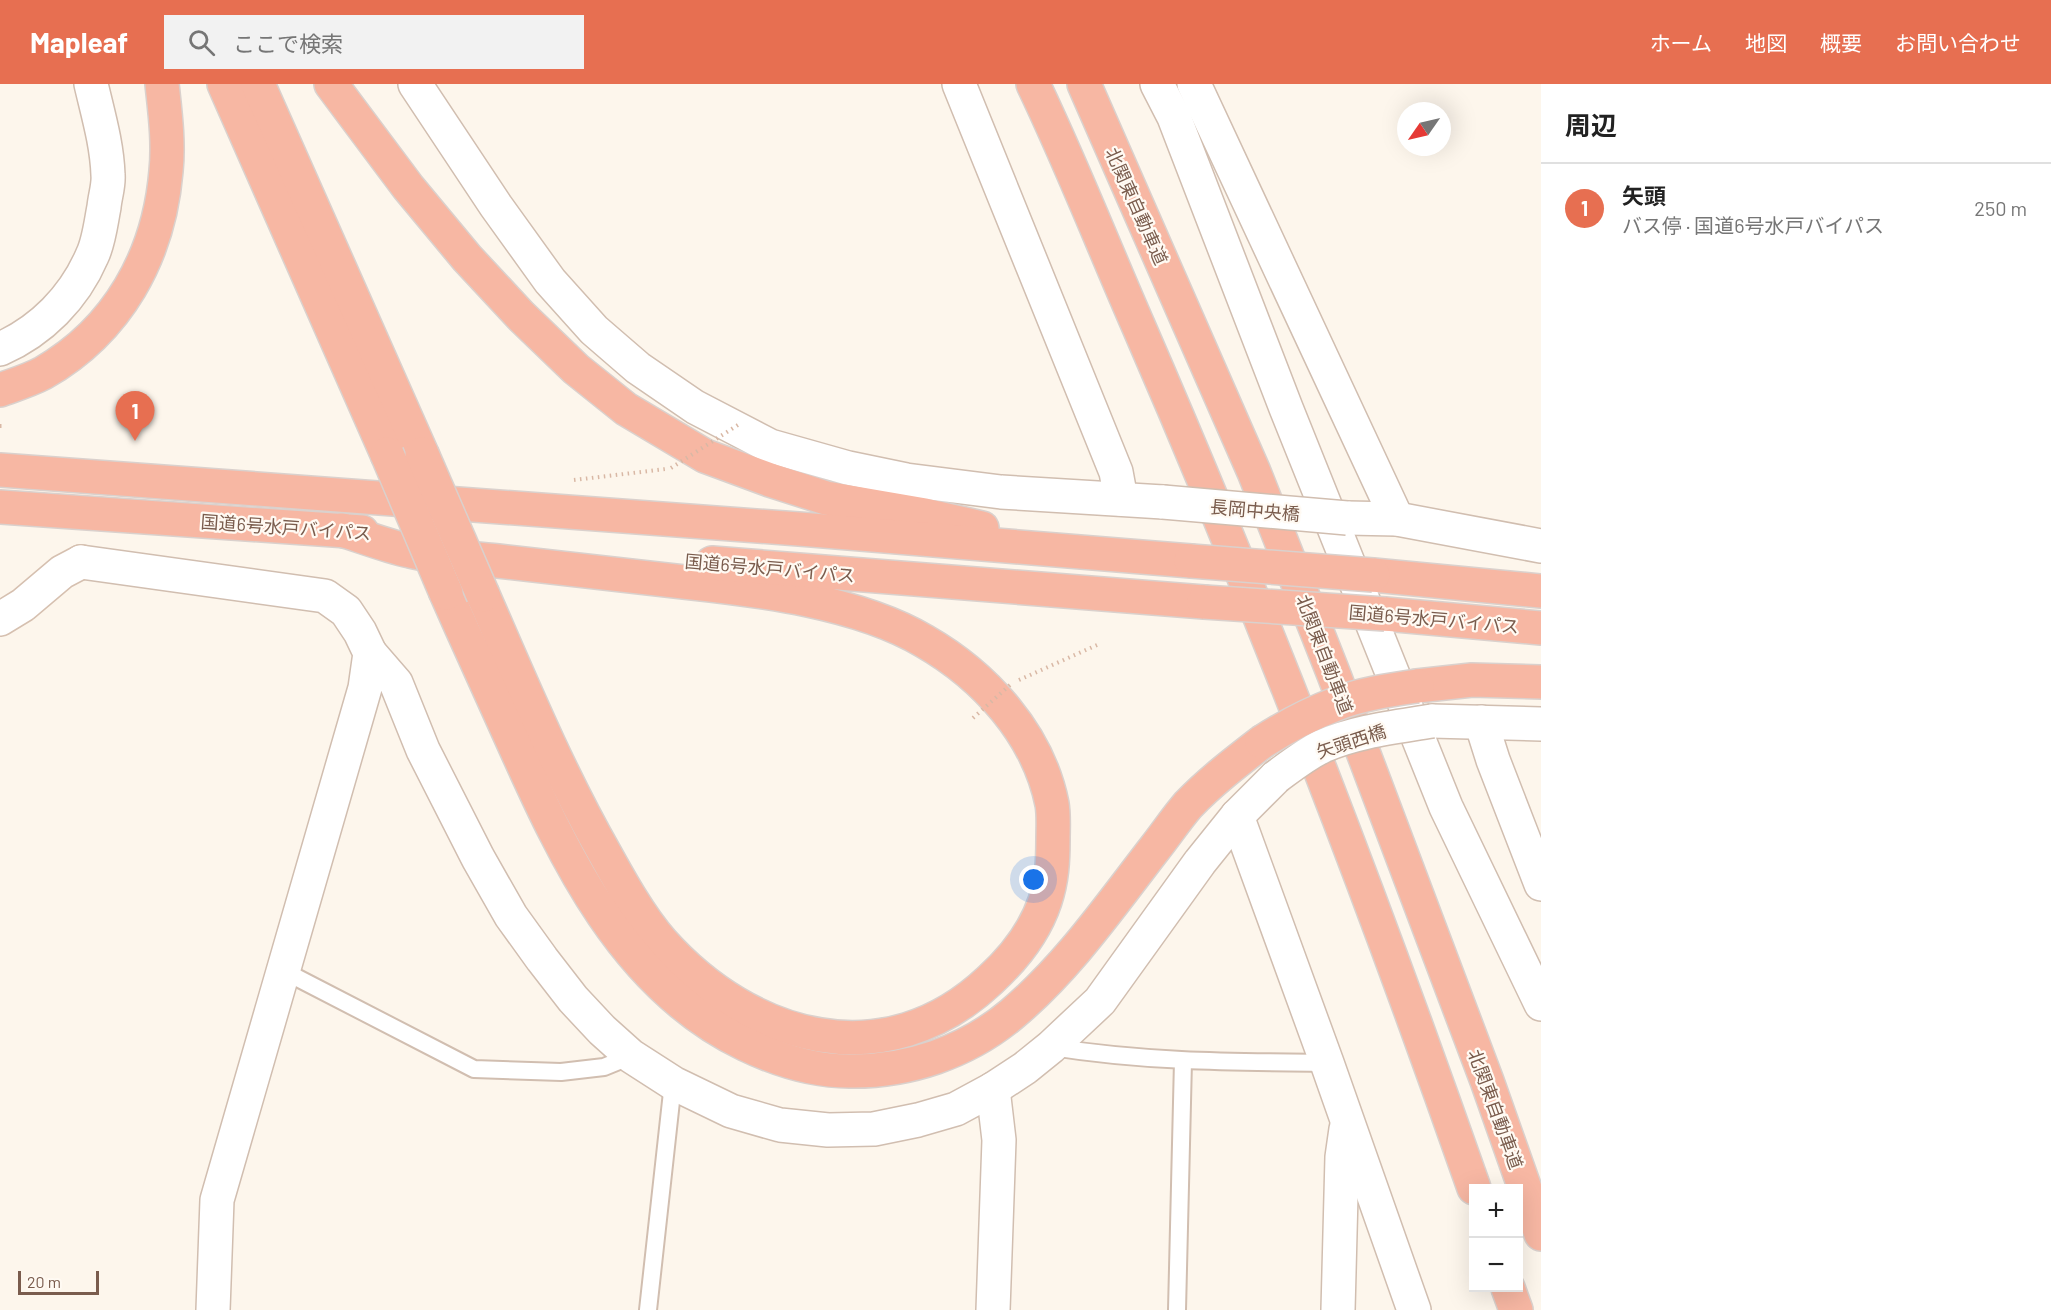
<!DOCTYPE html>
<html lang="ja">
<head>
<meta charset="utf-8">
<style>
  body { margin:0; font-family:Barlow,"Noto Sans JP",sans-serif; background:#f2f2f2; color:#222 }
  .controls { position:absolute; right:18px; bottom:18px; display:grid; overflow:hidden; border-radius:0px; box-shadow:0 6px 24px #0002 }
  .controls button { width:54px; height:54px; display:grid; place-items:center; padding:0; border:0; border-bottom:2px solid #e0e0e0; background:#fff; color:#222; font:30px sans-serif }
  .compass { position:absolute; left:1397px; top:18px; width:54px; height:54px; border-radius:50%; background:#fff; box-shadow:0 6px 24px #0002; rotate:236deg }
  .scale { position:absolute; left:18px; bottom:15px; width:81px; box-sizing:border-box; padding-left:6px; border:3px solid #7a5c4d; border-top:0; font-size:16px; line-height:21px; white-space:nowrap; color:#7a5c4d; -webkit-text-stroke:4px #fffaf3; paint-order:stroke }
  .you { position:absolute; left:1034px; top:796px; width:21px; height:21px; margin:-15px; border:4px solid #fff; border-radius:50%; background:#1a73e8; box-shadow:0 0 0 9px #1a73e833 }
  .badge { display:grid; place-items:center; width:39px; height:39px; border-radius:50%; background:#e76f51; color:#fff; font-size:20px; font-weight:700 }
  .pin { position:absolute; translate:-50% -50px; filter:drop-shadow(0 2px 3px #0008) }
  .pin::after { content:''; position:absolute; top:32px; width:21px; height:18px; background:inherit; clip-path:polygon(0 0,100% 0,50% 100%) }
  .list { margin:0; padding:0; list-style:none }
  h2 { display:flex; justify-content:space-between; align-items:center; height:78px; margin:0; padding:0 24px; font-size:26px }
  h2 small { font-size:20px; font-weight:400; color:#767676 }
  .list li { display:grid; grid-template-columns:39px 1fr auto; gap:18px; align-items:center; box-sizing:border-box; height:90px; padding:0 24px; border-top:2px solid #e0e0e0 }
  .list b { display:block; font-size:22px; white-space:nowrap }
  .list p { margin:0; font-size:20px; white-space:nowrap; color:#767676 }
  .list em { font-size:20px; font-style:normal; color:#767676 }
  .icon { flex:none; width:33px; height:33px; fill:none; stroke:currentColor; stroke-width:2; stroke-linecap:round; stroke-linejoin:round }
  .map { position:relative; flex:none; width:1541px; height:1226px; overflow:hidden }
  header { display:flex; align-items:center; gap:36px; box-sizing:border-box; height:84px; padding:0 30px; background:#e76f51; color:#fff }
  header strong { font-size:28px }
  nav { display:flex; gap:33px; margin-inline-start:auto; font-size:21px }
  .search { width:420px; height:54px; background:#f2f2f2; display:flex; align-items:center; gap:15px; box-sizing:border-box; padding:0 21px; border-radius:0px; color:#767676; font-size:22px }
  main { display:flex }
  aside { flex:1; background:#fff }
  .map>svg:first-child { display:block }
</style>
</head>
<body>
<header>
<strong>Mapleaf</strong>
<div class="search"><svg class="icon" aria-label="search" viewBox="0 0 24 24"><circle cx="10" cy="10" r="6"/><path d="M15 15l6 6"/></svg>ここで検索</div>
<nav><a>ホーム</a><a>地図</a><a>概要</a><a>お問い合わせ</a></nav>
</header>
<main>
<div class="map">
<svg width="1541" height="1226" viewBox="0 0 1541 1226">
  <rect width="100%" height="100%" fill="#fdf6ec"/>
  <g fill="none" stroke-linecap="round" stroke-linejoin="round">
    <defs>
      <g id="lane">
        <polyline points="282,886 474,985 561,988 604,983 631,972"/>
        <path d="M1052 963C1145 978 1234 978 1327 979"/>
        <polyline points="648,1226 673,999"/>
        <polyline points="1177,1226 1183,977"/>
      </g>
      <g id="street">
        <polyline points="415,0 496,122 550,197 594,246 638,284 695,323 770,362 848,384 906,396 1001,408 1163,418"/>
        <polyline points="959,0 1116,388 1121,415"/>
        <polyline points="1157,0 1174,33 1286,324 1446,723 1541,920"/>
        <polyline points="1194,0 1397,435"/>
        <path d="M0 265C41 247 74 214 92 172 99 158 101 138 104 123 105 112 109 101 108 91 107 60 98 30 91 0"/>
        <polyline points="1347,434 1397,435 1541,462"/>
        <polyline points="81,478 325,512 346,527 360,548 370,569 365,604 217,1116 213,1226"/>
        <polyline points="370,569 396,599 423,666 478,774 511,832 542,875 573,915 602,946 631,972 673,999 731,1027 780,1041 828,1046 874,1045 918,1036 956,1025 993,1005 1025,984 1051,963 1100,917 1200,778 1237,732 1276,693"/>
        <polyline points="1432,637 1541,640"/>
        <polyline points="1481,638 1493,676 1541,800"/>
        <polyline points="1237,732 1327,979 1414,1226"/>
        <polyline points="993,1005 999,1056 993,1226"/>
        <polyline points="1338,1226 1342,1073 1346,1045"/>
      </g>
      <polyline id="secondary" points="0,535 23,521 62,488 81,478"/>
      <g id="highway">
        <polyline points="224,0 387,370"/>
        <polyline points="258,0 422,370"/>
        <polyline points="331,0 408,103 467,174 521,232 576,285 626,325 705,372 770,396 826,414 925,431 982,444"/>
        <path d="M1033 0C1071 79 1103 161 1138 241 1261 524 1372 813 1474 1104"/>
        <polyline points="1084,0 1254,388 1334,591 1487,997 1541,1150"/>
        <path d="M0 306C14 301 30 296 43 289 118 246 159 172 166 87 169 58 165 28 162 0"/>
        <polyline points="0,386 812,446 1191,477"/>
        <polyline points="0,423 362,448"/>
        <path d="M342 446C364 453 387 462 410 467 438 474 469 474 498 477 560 484 622 491 684 498 759 506 858 518 924 557 985 592 1038 650 1052 720 1054 731 1053 744 1053 755 1053 777 1052 796 1045 817 1035 847 1014 874 990 896 885 995 750 956 662 858 640 833 620 797 604 768 557 685 521 598 483 511"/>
        <polyline points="712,479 1204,518"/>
        <polyline points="1373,491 1541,507"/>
        <path d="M446 509C468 559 491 609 513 658 565 774 624 902 745 960 778 976 813 987 849 987 908 988 967 968 1012 930 1068 883 1110 822 1155 764 1166 750 1176 735 1188 721 1210 698 1236 678 1262 658"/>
        <polyline points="1385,530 1541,544"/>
        <polyline points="1417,602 1472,596 1541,598"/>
        <polyline points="1508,1204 1516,1226"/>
      </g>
    </defs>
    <use href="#lane" stroke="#d1beb0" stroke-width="20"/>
    <use href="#street" stroke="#d1beb0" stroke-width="36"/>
    <use href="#secondary" stroke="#d6c0b0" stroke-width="36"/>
    <use href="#highway" stroke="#dad1cd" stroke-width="36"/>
    <g stroke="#d9b8a5" stroke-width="4" stroke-dasharray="1.5 4.5" stroke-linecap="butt">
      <polyline points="0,342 4,342"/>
      <polyline points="574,396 666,385"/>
      <polyline points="1019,596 1097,561"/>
    </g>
    <use href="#lane" stroke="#fff" stroke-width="16"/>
    <use href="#street" stroke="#fff" stroke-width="33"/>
    <use href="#secondary" stroke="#fff" stroke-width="33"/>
    <use href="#highway" stroke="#f7b7a3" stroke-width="33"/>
    <defs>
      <g id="street-bridge">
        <polyline points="1163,418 1347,434"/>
        <path d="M1276 693C1291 682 1306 670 1323 662 1357 647 1396 643 1432 637"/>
      </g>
      <g id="highway-bridge">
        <polyline points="387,370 446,509"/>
        <polyline points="422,370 483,511"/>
        <polyline points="1191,477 1373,491"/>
        <polyline points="1204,518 1385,530"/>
        <path d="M1262 658C1285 643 1310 630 1336 620 1361 610 1390 606 1417 602"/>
      </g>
    </defs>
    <use href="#street-bridge" stroke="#d1beb0" stroke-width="36" stroke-linecap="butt"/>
    <use href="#highway-bridge" stroke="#dad1cd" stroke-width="36" stroke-linecap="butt"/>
    <g stroke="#d9b8a5" stroke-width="4" stroke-dasharray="1.5 4.5" stroke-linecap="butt">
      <polyline points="671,384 741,339"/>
      <polyline points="973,634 1010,601"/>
    </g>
    <use href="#street-bridge" stroke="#fff" stroke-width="33"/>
    <use href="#highway-bridge" stroke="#f7b7a3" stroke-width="33"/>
  </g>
  <g text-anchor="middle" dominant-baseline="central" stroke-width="4.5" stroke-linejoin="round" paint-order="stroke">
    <g font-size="18" fill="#7a5c4d" stroke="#fffaf3">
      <text transform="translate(1137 122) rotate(66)">北関東自動車道</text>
      <text transform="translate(1255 426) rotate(5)">長岡中央橋</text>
      <text transform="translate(286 443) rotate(4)">国道6号水戸バイパス</text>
      <text transform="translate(770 484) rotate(5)">国道6号水戸バイパス</text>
      <text transform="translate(1434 535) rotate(5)">国道6号水戸バイパス</text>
      <text transform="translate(1325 570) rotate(69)">北関東自動車道</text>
      <text transform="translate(1351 657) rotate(-18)">矢頭西橋</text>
      <text transform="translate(1496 1025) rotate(70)">北関東自動車道</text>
    </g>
  </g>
</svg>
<div class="controls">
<button>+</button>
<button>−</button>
</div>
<svg class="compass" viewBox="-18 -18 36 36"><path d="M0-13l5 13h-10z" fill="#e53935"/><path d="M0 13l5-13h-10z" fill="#767676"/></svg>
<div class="scale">20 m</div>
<div class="you"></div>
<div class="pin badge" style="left:135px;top:357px">1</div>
</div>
<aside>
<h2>周辺<small></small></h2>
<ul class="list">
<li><span class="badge">1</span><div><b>矢頭</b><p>バス停 · 国道6号水戸バイパス</p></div><em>250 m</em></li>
</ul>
</aside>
</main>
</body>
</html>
